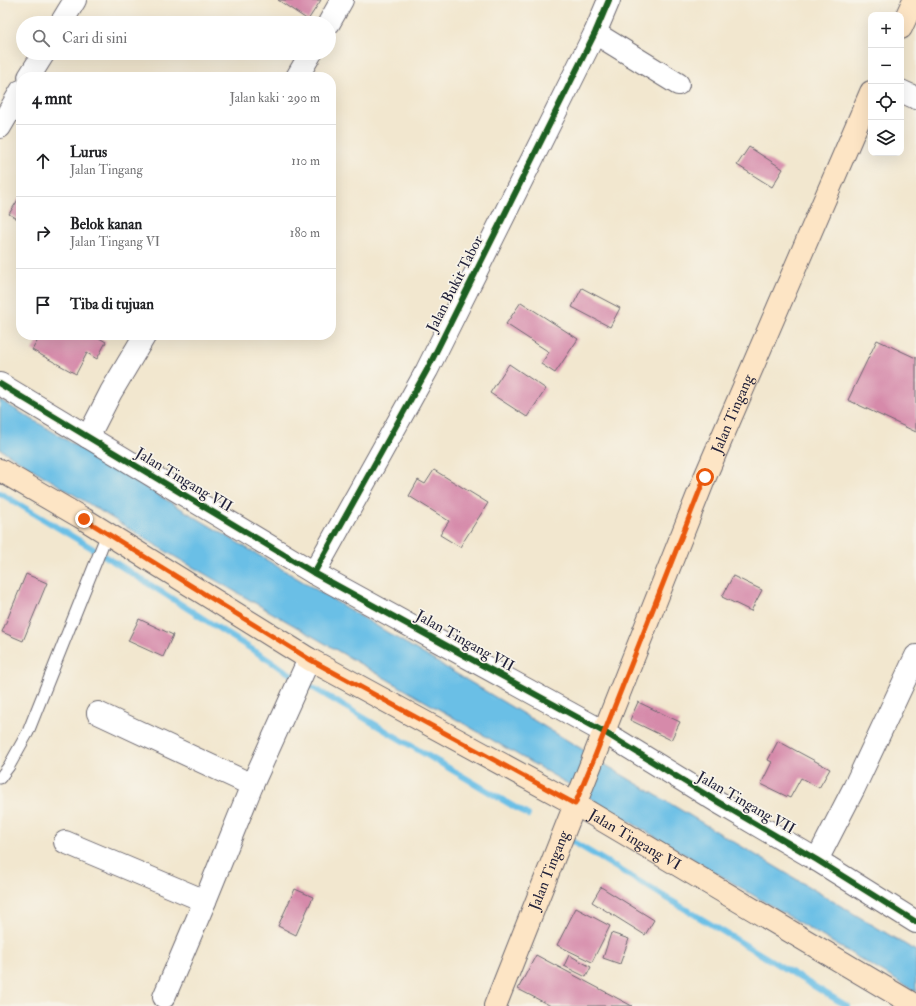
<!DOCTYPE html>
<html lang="id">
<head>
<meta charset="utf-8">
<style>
  body { margin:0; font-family:"IM FELL Double Pica",serif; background:#f2f2f2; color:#202124 }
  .controls { position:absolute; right:12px; top:12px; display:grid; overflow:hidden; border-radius:8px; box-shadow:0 4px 16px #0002 }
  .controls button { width:36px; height:36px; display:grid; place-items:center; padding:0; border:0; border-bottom:1px solid #e0e0e0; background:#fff; color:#202124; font:20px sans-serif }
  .stop { position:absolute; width:12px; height:12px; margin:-9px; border:3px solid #ea580c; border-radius:50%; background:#fff }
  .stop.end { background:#ea580c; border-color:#fff; box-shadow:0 1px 4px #0008 }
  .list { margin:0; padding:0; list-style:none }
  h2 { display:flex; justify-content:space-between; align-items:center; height:52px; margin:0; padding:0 16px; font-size:17px }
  h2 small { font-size:13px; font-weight:400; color:#757577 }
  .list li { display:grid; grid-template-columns:26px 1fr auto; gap:12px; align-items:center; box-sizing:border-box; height:72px; padding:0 16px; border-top:1px solid #e0e0e0 }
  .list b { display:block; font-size:15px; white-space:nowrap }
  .list p { margin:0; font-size:13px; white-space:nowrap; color:#757577 }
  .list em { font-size:13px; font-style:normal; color:#757577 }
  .icon { flex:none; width:22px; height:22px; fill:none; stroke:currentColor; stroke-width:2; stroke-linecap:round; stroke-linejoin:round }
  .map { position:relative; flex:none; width:916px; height:1006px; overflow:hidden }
  .search { position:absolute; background:#fff; box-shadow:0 4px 16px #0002; left:16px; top:16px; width:320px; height:44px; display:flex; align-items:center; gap:10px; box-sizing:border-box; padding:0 14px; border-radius:22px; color:#757577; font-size:15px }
  .panel { position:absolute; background:#fff; box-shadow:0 4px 16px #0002; left:16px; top:72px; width:320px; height:268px; border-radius:16px }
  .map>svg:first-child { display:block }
</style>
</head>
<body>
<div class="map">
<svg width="916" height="1006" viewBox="0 0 916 1006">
  <rect width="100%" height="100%" fill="#f7f3e8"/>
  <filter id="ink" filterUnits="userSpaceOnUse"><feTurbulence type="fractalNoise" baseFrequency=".025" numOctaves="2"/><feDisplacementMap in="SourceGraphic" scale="8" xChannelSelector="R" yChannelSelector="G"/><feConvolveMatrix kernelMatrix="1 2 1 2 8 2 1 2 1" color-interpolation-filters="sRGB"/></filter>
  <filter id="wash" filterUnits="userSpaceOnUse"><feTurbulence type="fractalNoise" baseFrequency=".012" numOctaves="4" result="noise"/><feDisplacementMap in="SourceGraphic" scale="16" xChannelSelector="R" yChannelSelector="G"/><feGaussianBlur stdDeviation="0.9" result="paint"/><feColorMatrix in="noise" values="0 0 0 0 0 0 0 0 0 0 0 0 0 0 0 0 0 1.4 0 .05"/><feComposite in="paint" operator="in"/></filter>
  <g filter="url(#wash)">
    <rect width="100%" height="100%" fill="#f2e7cf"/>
    <polygon fill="#6abfe6" stroke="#467090" points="0,400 585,751 595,756 604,764 916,951 916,992 590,798 570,785 172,555 0,449"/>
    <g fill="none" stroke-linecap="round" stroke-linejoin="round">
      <g stroke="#6abfe6" stroke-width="6">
        <polyline points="0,493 100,553 300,680 528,815"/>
        <polyline points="565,837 847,1006"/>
      </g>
    </g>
    <g id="blocks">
      <g fill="#d68aaa">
        <polygon points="278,0 321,0 308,20"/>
        <polygon points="749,147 783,169 772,187 737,165"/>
        <polygon points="21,195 21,221 9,214"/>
        <polygon points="582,288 620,308 610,327 572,307"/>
        <polygon points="521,302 578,339 555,373 541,364 549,352 506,324"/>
        <polygon points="41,335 94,335 106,342 97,359 87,353 76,374 32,350"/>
        <polygon points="877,340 916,358 916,432 848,400"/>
        <polygon points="509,364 546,389 527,417 490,393"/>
        <polygon points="434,470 488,503 460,547 440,535 449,521 409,496 418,480 425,484"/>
        <polygon points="26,574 47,583 23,641 2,632"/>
        <polygon points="733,576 762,590 751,611 722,597"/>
        <polygon points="139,619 173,635 163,657 128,641"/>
        <polygon points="638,702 680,722 671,740 630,720"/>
        <polygon points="778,741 830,769 819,788 801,778 790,798 761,784 772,762 768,760"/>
        <polygon points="601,887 654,920 645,935 592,902"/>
        <polygon points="295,889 313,897 296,935 278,926"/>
        <polygon points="576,908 610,926 592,962 557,945"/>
        <polygon points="611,933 629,939 620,964 603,958"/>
        <polygon points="536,955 632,1006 551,1006 518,989"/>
        <polygon points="569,955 591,967 586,977 564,966"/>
      </g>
    </g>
  </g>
  <g filter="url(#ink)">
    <use href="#blocks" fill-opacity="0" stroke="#6b676f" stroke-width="1"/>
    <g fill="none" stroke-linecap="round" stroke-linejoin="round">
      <defs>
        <polyline id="lane" points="0,778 9,766 28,732 107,534"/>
        <g id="street">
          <polyline points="61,23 75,0"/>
          <polyline points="329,23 342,0"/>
          <polyline points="595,33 678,84"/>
          <polyline points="29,77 44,53"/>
          <polyline points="297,77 311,53"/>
          <polyline points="901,91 916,98"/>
          <polyline points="0,127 21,91"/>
          <polyline points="0,384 314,573 604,732 718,802 817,860 916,922"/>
          <polyline points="88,437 111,392 145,335"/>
          <polyline points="314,573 427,370 595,33 609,0"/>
          <polyline points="98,713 252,785"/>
          <polyline points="65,842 205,901"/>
          <polyline points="817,860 854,788 916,656"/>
          <polyline points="164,997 205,901 252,785 309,659"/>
        </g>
        <g id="secondary">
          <polyline points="901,28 914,0"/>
          <path id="s1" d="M0 470 84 519 309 659 575 804 916 1006"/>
          <path id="s2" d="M495 1006 705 477 871 92"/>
        </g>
      </defs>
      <use href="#lane" stroke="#6b676f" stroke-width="13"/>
      <use href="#street" stroke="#6b676f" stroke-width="24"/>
      <use href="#secondary" stroke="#6b676f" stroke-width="24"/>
      <use href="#lane" stroke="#fff" stroke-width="11"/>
      <use href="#street" stroke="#fff" stroke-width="22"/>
      <use href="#secondary" stroke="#fde5c5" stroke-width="22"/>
      <defs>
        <g id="cycleway">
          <polyline points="0,384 314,573 604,732 718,802 817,860 916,922"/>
          <polyline points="314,573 427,370 595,33 609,0"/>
        </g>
      </defs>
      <use href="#cycleway" stroke="#f7f3e8" stroke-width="8"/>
      <use href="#cycleway" stroke="#1b5e20" stroke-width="6"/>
    </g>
  </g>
  <g fill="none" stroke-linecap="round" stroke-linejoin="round" filter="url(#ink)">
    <polyline stroke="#ea580c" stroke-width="5" points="84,519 309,659 575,804 595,756 705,477"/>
  </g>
  <g text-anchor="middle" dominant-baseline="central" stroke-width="3.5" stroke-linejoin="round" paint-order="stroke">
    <g font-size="15" fill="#22223b" stroke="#f7f3e8">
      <text transform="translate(455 284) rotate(-63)">Jalan Bukit Tabor</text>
      <text stroke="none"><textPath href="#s2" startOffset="638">Jalan Tingang</textPath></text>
      <text transform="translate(184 480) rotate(31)">Jalan Tingang VII</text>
      <text transform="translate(465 641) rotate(29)">Jalan Tingang VII</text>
      <text transform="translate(746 803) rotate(30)">Jalan Tingang VII</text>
      <text stroke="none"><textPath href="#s1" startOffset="735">Jalan Tingang VI</textPath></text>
      <text stroke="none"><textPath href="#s2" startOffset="146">Jalan Tingang</textPath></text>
    </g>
  </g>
</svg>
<div class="controls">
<button>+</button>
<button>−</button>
<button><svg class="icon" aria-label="locate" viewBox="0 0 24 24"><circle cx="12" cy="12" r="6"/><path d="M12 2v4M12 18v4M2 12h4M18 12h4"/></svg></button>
<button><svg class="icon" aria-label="layers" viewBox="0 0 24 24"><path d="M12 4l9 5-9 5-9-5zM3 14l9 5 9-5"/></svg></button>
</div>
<div class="stop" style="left:705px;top:477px"></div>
<div class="stop end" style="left:84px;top:519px"></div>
<div class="search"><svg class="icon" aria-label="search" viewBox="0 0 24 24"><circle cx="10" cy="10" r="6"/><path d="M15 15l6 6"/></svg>Cari di sini</div>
<section class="panel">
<h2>4 mnt<small>Jalan kaki · 290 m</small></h2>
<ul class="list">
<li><svg class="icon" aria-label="ahead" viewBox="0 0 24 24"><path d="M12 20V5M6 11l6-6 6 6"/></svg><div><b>Lurus</b><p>Jalan Tingang</p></div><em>110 m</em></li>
<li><svg class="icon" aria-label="right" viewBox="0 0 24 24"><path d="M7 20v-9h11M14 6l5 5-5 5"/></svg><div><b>Belok kanan</b><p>Jalan Tingang VI</p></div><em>180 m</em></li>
<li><svg class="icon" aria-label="arrive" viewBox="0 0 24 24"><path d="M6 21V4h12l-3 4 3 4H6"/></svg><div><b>Tiba di tujuan</b></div></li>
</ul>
</section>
</div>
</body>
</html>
